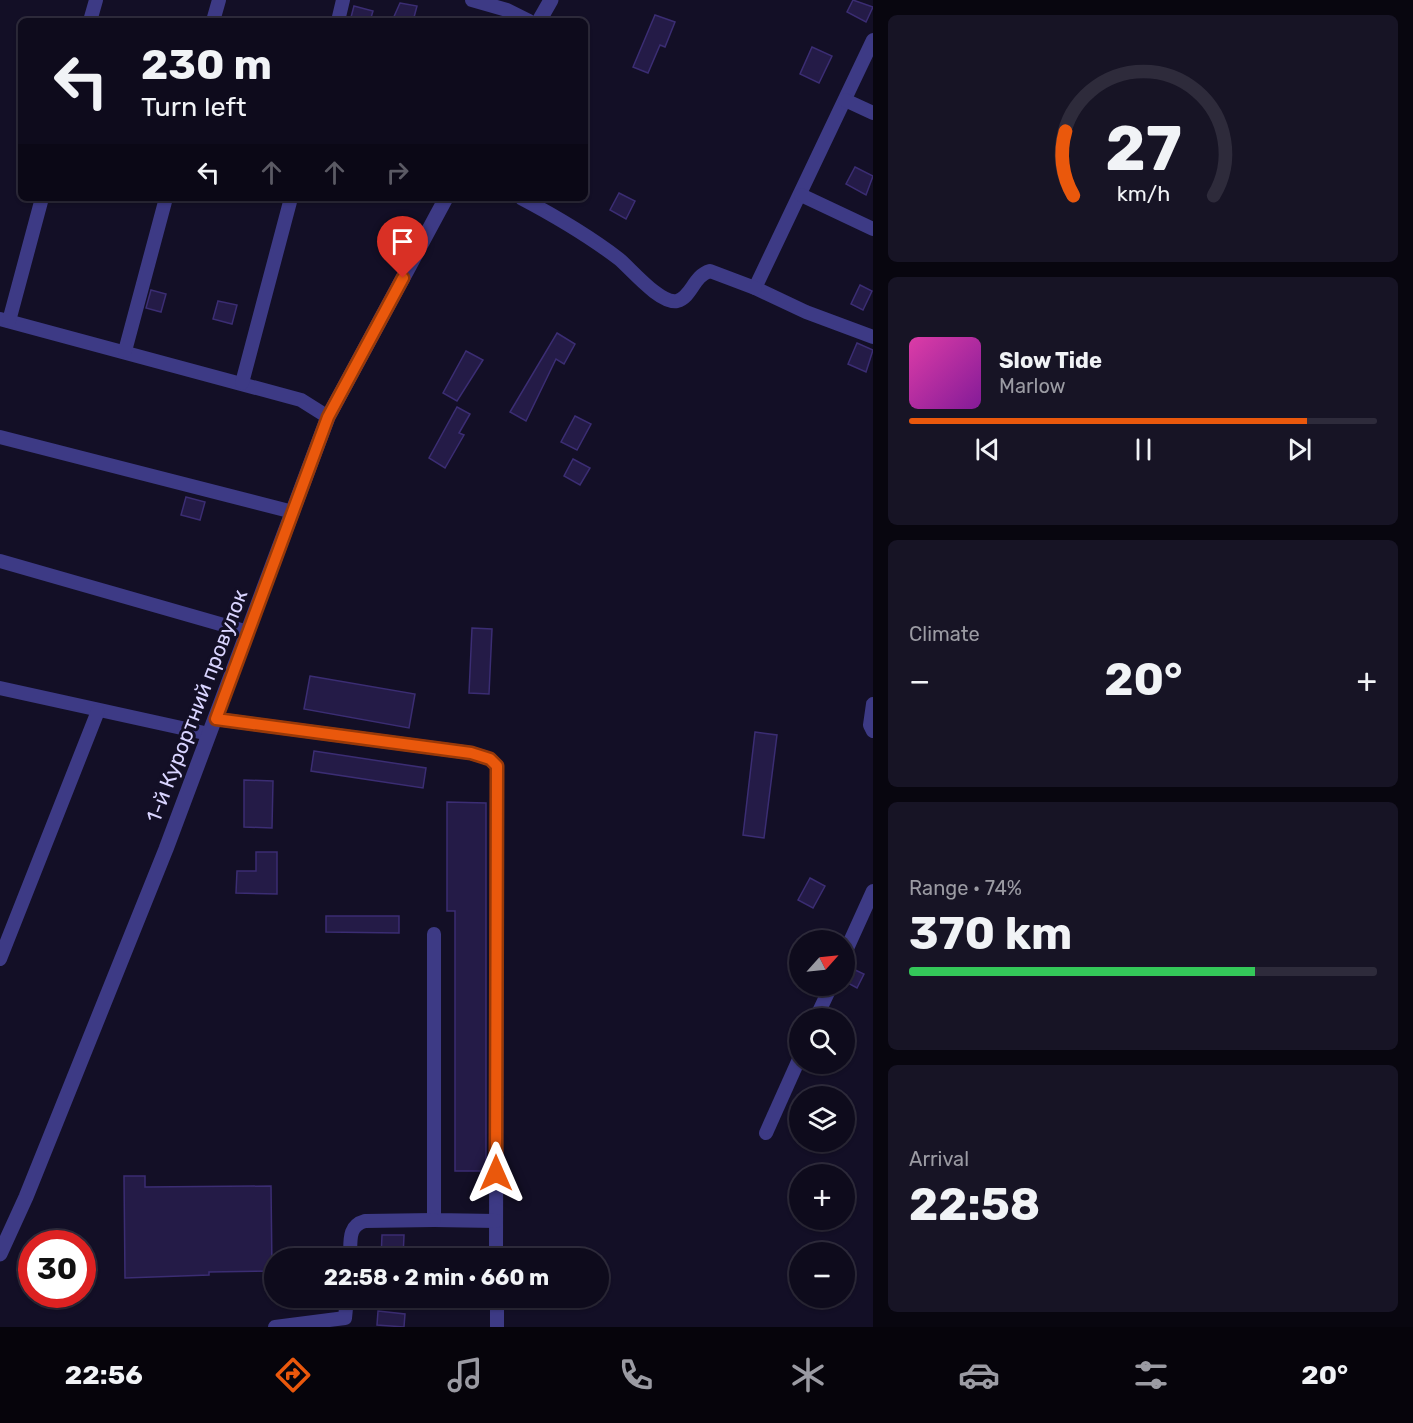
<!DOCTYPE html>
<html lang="en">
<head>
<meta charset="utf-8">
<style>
  body { margin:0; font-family:Rubik,sans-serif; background:#171425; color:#f1f3f6; height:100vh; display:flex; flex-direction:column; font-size:22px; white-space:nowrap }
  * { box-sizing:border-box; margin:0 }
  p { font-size:20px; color:#9b9ba3 }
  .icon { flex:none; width:33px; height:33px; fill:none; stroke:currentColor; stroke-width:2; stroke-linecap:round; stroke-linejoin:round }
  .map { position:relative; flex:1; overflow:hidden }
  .side { display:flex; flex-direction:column; gap:15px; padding:15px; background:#08060f; width:540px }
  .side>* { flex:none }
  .guide { position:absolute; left:18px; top:18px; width:570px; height:183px; border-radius:9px; box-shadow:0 2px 4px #0004,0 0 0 2px #2e2b3b; background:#0e0b1c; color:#f1f3f6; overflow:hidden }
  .needle { width:39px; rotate:63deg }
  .tools { position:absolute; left:789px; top:930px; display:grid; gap:12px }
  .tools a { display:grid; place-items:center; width:66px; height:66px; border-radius:50%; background:#0e0b1c; box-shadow:0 2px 4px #0004,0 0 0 2px #2e2b3b; font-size:30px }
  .speed { position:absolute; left:18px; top:1230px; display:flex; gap:12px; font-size:30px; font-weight:700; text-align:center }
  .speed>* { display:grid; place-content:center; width:78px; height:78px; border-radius:50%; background:#0e0b1c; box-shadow:0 2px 4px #0004,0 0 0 2px #2e2b3b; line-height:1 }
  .speed .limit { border:9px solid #d22; background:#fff; color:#111 }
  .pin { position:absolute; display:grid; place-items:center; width:51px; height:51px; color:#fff; margin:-62px -26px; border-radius:50% 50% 50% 0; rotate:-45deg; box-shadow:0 0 6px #0007 }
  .pin .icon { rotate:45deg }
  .me { position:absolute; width:66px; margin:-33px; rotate:0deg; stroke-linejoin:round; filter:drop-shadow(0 0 4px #0008) }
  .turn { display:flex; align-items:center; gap:21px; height:126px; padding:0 24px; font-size:27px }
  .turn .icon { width:78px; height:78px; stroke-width:2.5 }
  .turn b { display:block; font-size:42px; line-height:51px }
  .lanes { display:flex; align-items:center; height:57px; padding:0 24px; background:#0003; justify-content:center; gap:30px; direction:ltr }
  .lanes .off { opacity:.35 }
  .big { font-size:45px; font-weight:700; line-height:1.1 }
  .side .widget { flex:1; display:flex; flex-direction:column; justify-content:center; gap:9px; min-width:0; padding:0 21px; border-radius:9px; background:#171425 }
  .side .dial { align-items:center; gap:0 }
  .dial svg { height:156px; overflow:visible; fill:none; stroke:#2e2b3b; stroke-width:7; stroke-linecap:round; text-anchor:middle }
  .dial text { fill:#f1f3f6; stroke:none }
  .song { display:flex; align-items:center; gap:18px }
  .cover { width:72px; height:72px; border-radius:9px; background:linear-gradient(135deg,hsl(320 70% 55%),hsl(290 70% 35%)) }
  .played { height:6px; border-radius:3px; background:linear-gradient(90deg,#ea580c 85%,#2e2b3b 85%) }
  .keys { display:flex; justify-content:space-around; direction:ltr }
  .heat { display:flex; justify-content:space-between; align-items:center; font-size:33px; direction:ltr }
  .charge { height:9px; border-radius:4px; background:linear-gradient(90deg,#34c759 74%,#2e2b3b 0) }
  .trip { position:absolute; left:264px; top:1248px; width:345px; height:60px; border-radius:30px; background:#0e0b1c; box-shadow:0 2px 4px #0004,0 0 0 2px #2e2b3b; font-weight:700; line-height:60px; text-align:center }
  .tab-bar { display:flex; height:96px; justify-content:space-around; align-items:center; background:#06040b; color:#9b9ba3 }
  .tab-bar .icon { width:42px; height:42px }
  .tab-bar .active { color:#ea580c }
  .tab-bar b { font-size:27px; color:#f1f3f6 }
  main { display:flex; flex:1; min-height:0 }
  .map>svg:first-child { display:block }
  .building { fill:#241b47; stroke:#3b2d73; stroke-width:1.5 }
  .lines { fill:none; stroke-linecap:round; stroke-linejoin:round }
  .minor { stroke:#3d3a85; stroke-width:14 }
  .tertiary { stroke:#3d3a85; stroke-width:15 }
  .route-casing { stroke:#983908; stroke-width:15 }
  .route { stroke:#ea580c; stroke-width:10 }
  .labels { text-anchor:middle; stroke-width:6; stroke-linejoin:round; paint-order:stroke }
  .street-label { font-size:21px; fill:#d9d4ff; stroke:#130f26 }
</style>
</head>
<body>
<main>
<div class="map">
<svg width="873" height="1327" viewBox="0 0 873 1327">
  <rect width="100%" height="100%" fill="#130f26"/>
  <g class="building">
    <polygon points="853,0 873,7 866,22 847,12"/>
    <polygon points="400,3 417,6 413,21 392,21"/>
    <polygon points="354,6 373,11 370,21 350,21"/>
    <polygon points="655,15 675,22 665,47 660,45 648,73 633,67"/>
    <polygon points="812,47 832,56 819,83 800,74"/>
    <polygon points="855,167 873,176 866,195 846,184"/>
    <polygon points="619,193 635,201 626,219 610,210"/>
    <polygon points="860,285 872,291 863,310 851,304"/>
    <polygon points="151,290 166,294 161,312 146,308"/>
    <polygon points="218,301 237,305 232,324 213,319"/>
    <polygon points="557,333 575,344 564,364 556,359 526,421 510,412"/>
    <polygon points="857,343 873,350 866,372 848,364"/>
    <polygon points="466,351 483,360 457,401 443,393"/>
    <polygon points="457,407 470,414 459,433 464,435 445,468 429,458"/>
    <polygon points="575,416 591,424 577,450 561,442"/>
    <polygon points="573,459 590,468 580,485 564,476"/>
    <polygon points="186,497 205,502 200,520 181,515"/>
    <polygon points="472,628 492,629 489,694 469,693"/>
    <polygon points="310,676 415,694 409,728 304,709"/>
    <polygon points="755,732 777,735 764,838 743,835"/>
    <polygon points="314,751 426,768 423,788 311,771"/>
    <polygon points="244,780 273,781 272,828 244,827"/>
    <polygon points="447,802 486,803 486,1171 455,1171 455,911 447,911"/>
    <polygon points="256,852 277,852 277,894 236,893 237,871 256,871"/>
    <polygon points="810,878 825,886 813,908 798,900"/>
    <polygon points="326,916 399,916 399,933 326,932"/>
    <polygon points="853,969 864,974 857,988 846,982"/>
    <polygon points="124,1176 145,1176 145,1187 271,1186 272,1271 209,1272 209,1275 125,1278"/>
    <polygon points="382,1235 404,1235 403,1258 381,1258"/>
    <polygon points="378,1311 405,1314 404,1327 377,1325"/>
  </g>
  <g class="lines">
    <g class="minor">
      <polyline points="472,0 507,10 529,21"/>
      <polyline points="90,21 96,0"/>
      <polyline points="213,21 219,0"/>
      <polyline points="338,21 343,0"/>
      <polyline points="873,40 755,288 806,312 873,337"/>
      <polyline points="845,100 873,113"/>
      <polyline points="801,195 873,229"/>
      <path d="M521,198C555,216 589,236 619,259C632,270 660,304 677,301C692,297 693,276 710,271L755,288"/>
      <polyline points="0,319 301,400 328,417"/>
      <polyline points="9,321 42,198"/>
      <polyline points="125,351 166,198"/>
      <polyline points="242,383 291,198"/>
      <polyline points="0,437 293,512"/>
      <polyline points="0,561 248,632"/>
      <polyline points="0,688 209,734"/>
      <polyline points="873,704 870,725 873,731"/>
      <polyline points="216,719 471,753 490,759 497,766 496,1258"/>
      <polyline points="434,934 434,1220 496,1221"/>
      <polyline points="844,955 873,891"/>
      <polyline points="0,959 98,711"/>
      <polyline points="816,1018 831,986"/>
      <polyline points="766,1133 800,1057"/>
      <path d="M350,1258C351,1242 347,1226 365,1221L434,1220"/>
      <polyline points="497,1298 497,1327"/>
      <polyline points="275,1327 345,1318 347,1298"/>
    </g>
    <g class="tertiary">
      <polyline points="539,21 551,0"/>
      <polyline points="0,1254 26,1197 166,849 328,417 446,198"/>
    </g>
  </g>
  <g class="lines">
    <defs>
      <polyline id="route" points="403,278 328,417 216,719 471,753 490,759 497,766 496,1173"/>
    </defs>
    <use href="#route" class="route-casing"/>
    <use href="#route" class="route"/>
  </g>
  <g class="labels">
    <g class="street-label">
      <text transform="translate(197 706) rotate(-69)" y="7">1-й Курортний провулок</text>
    </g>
  </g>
</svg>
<div class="tools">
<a><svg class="needle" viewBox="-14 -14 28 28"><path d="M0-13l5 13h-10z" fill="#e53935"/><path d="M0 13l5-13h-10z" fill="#9b9ba3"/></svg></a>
<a><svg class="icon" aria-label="search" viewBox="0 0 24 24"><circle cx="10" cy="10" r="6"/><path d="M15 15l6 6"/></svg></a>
<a><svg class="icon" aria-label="layers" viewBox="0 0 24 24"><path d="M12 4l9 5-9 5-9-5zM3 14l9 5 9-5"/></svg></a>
<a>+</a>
<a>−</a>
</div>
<div class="speed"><div class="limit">30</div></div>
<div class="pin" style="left:403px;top:278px;background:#d93025"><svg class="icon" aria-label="arrive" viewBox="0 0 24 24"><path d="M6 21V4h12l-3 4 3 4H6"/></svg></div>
<svg class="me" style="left:496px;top:1173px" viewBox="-20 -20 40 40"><path d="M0-17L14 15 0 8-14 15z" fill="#ea580c" stroke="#fff" stroke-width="4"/></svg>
<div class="trip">22:58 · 2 min · 660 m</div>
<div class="guide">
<div class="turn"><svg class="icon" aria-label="left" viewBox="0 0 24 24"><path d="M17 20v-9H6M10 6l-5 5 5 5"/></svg><div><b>230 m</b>Turn left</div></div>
<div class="lanes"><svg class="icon" aria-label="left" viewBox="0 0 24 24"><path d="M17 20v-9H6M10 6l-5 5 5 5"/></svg><svg class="icon off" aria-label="ahead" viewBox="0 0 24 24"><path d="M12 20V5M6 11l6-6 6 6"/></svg><svg class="icon off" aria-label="ahead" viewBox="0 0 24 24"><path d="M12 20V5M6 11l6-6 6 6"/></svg><svg class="icon off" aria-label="right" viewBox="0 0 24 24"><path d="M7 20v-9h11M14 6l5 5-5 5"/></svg></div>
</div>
</div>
<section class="side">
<div class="widget dial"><svg viewBox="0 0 100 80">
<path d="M14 69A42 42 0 1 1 86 69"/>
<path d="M14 69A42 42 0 0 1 10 36" stroke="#ea580c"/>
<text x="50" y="56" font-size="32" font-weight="700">27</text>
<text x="50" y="72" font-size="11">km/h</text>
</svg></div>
<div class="widget">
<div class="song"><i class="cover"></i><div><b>Slow Tide</b><p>Marlow</p></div></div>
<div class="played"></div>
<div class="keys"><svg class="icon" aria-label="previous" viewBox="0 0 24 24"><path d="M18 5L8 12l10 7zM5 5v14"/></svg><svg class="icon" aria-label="pause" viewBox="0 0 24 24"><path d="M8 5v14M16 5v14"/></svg><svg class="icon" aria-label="next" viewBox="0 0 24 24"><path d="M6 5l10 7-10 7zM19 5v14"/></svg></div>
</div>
<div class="widget"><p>Climate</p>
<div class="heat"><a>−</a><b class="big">20°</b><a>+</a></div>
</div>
<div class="widget"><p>Range · 74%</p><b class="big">370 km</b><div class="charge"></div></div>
<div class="widget"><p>Arrival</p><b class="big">22:58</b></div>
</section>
</main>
<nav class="tab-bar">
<b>22:56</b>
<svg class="icon active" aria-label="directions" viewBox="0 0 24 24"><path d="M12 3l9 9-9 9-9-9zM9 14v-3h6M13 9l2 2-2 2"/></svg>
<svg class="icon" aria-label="music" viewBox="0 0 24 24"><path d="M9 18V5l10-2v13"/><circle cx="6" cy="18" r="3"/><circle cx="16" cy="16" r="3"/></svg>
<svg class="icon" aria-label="phone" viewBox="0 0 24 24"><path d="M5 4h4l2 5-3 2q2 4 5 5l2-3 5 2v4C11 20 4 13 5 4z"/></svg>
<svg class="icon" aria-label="climate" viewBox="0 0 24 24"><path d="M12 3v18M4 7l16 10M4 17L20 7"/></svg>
<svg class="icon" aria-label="car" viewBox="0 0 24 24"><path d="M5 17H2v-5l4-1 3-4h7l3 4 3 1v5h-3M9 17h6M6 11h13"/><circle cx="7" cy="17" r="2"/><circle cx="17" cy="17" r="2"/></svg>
<svg class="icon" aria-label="filters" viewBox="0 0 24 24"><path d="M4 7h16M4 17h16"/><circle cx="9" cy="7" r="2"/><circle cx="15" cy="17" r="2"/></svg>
<b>20°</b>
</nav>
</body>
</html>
